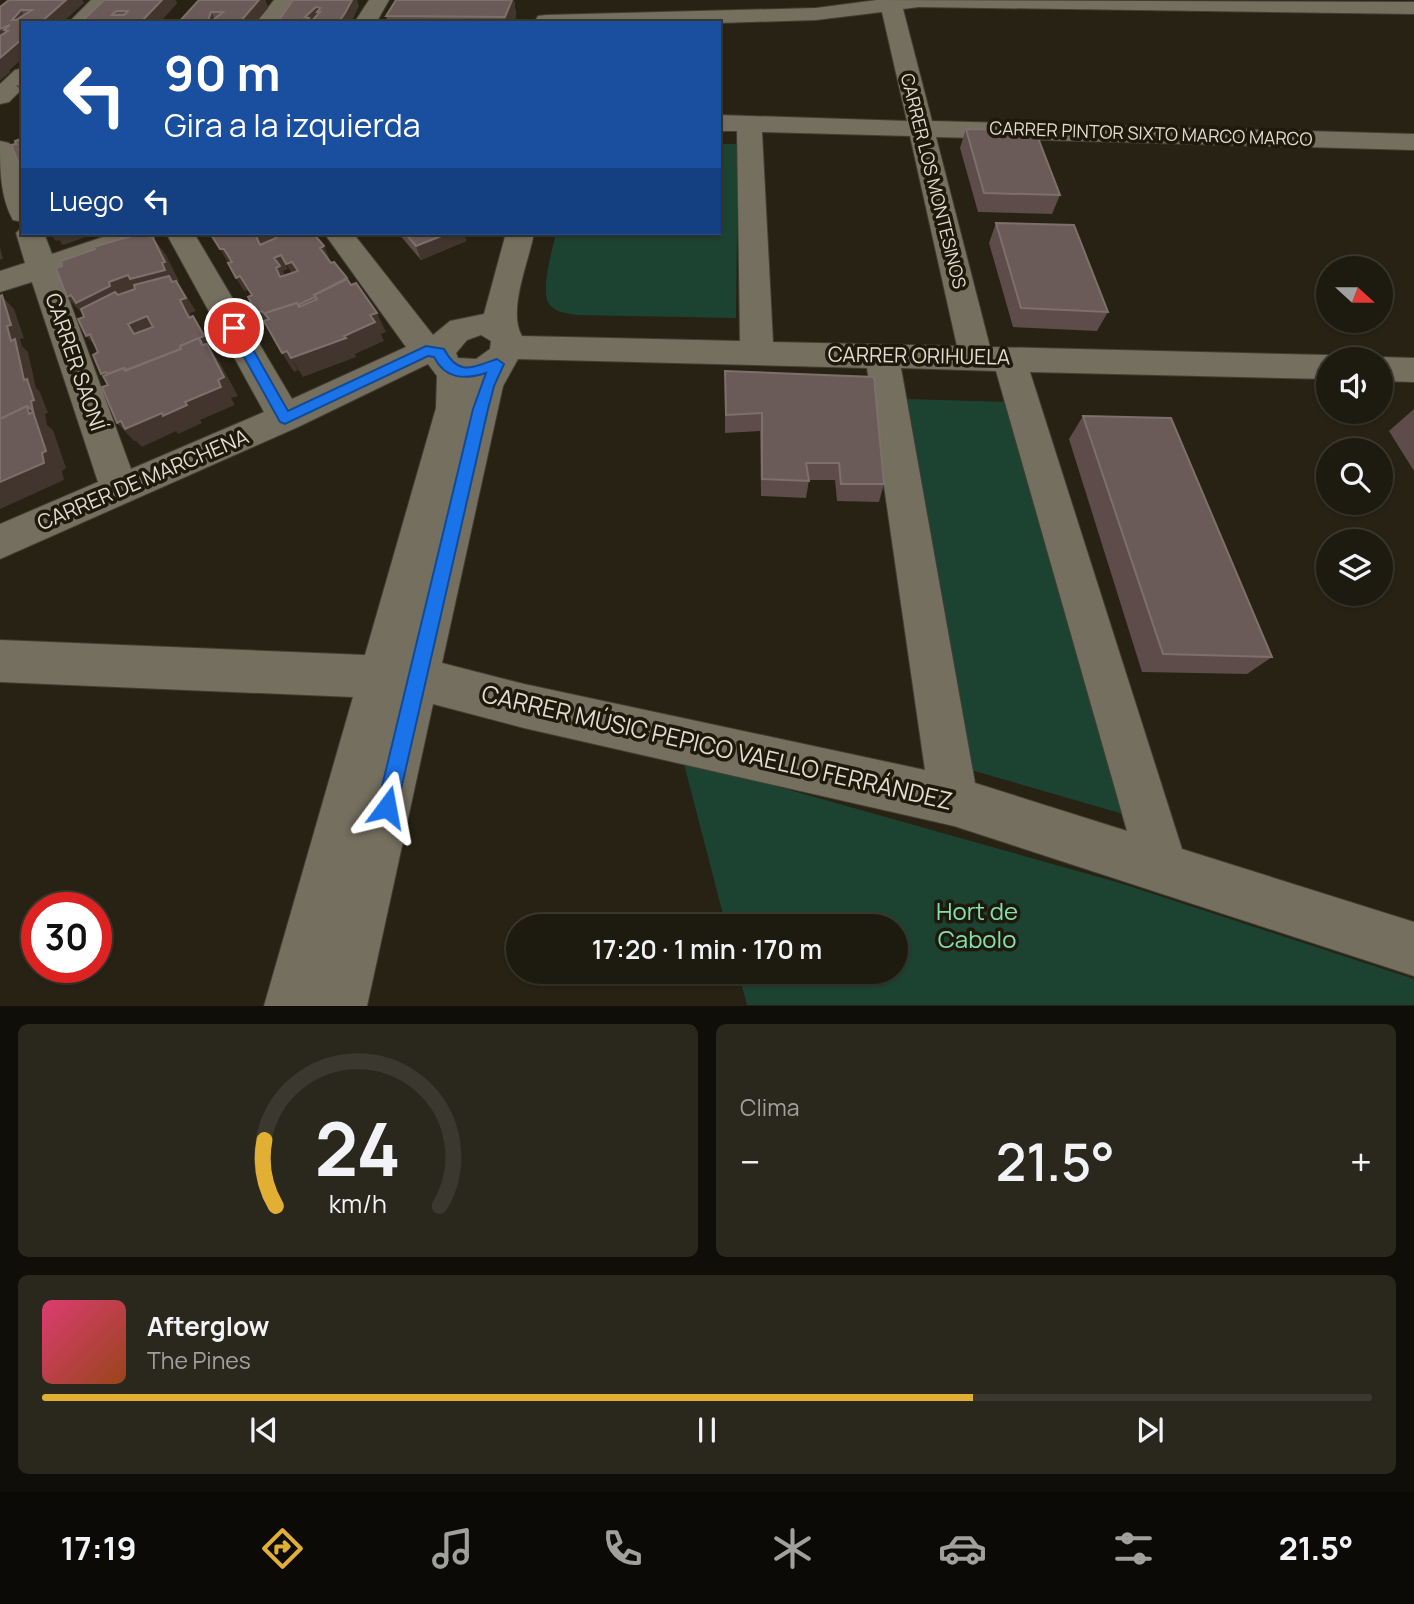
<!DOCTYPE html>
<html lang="es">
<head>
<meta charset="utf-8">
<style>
  body { margin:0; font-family:Manrope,sans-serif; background:#2a271d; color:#f1f3f6; height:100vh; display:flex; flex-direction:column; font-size:26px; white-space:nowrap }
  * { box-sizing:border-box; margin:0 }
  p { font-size:23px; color:#a0a19e }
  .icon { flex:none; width:38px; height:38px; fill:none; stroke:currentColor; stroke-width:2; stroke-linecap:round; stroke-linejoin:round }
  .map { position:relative; height:1006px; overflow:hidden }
  .panel { display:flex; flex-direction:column; gap:18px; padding:18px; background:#100e08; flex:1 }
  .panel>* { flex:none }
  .banner { position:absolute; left:21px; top:21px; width:700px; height:214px; border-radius:0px; box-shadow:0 2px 5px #0004,0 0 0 2px #3b382f; background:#1a4fa0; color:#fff; overflow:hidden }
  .needle { width:46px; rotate:111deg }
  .fabs { position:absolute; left:1316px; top:256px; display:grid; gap:14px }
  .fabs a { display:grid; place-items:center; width:77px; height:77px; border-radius:50%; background:#1d1a0f; box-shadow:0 2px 5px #0004,0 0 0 2px #3b382f; font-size:35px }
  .speed { position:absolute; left:21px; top:892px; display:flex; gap:14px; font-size:35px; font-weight:700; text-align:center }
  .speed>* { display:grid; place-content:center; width:91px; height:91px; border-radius:50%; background:#1d1a0f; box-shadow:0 2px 5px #0004,0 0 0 2px #3b382f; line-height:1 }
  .speed .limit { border:10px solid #d22; background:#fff; color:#111 }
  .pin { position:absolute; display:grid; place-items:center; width:60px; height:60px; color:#fff; margin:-30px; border:4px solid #fff; border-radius:50%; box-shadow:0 2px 7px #0007 }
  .me { position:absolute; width:77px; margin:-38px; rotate:13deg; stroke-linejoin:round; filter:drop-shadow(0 0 5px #0008) }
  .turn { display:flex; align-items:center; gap:24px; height:147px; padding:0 28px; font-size:32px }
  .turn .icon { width:91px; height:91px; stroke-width:2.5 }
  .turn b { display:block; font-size:49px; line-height:60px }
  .then { display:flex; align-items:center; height:66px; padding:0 28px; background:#0003; gap:14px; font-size:26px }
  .big { font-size:52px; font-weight:600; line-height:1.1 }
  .panel .widget { flex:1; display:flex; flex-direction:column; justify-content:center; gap:10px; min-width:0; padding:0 24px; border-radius:10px; background:#2a271d }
  .panel .dial { align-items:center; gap:0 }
  .dial svg { height:182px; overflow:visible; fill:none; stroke:#3b382f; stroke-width:7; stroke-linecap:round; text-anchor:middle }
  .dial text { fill:#f1f3f6; stroke:none }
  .song { display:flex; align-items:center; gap:21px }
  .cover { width:84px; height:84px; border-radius:10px; background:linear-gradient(135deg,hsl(340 70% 55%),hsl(20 70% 35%)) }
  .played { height:7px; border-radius:4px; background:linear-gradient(90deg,#e1af34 70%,#3b382f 70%) }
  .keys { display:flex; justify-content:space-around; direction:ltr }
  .heat { display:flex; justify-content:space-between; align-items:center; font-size:38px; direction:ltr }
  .panel .tiles { flex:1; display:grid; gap:18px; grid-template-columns:1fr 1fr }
  .widget:last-child { grid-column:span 2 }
  .trip { position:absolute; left:506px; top:914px; width:402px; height:70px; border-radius:35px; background:#1d1a0f; box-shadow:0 2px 5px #0004,0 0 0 2px #3b382f; font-weight:600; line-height:70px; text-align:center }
  .tab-bar { display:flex; height:112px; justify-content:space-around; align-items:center; background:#0c0a06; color:#a0a19e }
  .tab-bar .icon { width:49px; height:49px }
  .tab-bar .selected { color:#e1af34 }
  .tab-bar b { font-size:32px; color:#f1f3f6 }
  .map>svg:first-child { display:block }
  .green { fill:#1c4331 }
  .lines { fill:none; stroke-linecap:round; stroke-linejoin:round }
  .street-casing { stroke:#423e34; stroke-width:2 }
  .street { fill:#756f5f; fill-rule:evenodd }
  .wall { fill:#5d4c49 }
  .shaded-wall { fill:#41352e }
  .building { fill:#6b5b58; stroke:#7d706b; stroke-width:2; fill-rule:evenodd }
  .route { fill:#1a73e8; stroke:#114b97; stroke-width:2 }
  .labels { text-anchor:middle; stroke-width:7; stroke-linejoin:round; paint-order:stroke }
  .far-street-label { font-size:18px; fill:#dfdcd3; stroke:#1e190b }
  .street-label { font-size:21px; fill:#dfdcd3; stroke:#1e190b }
  .near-street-label { font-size:24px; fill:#dfdcd3; stroke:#1e190b }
  .near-park-label { font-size:24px; fill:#82e0b1; stroke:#1e190b }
</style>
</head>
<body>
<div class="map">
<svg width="1414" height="1006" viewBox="0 0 1414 1006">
  <rect width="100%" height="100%" fill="#272214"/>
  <g class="green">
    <path d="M719,144H738L736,318L576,315C567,313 557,313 550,305C539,292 553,249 556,233H719Z"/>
    <polygon points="906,399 1008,402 1130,816 971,770"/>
    <polygon points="683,760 1120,883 1414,979 1414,1005 747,1005 738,971 896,971 896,926 726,926"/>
  </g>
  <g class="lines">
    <defs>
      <g id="street">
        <polygon points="91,0 113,0 92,23 68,23"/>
        <polygon points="274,0 295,0 278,23 256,23"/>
        <polygon points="369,0 389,0 376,23 354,23"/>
        <path d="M877,0L1414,2V14L919,7L903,9L932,121L1414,134V150L936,137L990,347L1328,355L1340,359H1328V379L1030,372L1182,849L1414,922V976L954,826L524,728L433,704L367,1006H264L353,697L0,682V640L365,655L436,408L437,376L428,364L298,427L0,559V524L98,482L32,282L0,292V271L25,263L16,233L23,226V233H44L52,254L115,233H157L153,239L59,272L131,469L264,412L166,233H194L292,399L406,347L324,233H353L433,335L450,321L484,314L506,233H534C529,261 507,311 522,336L740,341L737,131H719V115L907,121L882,12L816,20L719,23L535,21L538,16L546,15L816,8ZM762,132L910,136L957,346L773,342ZM481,335L491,341L490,349L476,359L458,358L456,353L467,340ZM518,359L867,368L925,770L524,684L442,663L503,386ZM901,368L996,371L1127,831L975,783Z"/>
        <polygon points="23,68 23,88 9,102 0,104 0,84 15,70"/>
        <path d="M0,141L9,143C26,167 23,195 23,222L13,220C0,197 0,168 0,141Z"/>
        <polygon points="1381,357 1414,358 1414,382 1381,381 1381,359 1375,359"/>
      </g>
    </defs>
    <use href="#street" class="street-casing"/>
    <use href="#street" class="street"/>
  </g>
  <g class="wall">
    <polygon points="9,0 82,0 84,3 23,23 23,58 9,70 10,72 0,80 0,7"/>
    <polygon points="104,0 175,0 177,3 159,23 80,23"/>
    <polygon points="199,0 265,0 268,8 255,23 178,23"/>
    <polygon points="396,0 514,0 516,15 514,23 388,23 386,16"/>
    <polygon points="23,76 23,94 15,84"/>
    <polygon points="966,129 1060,195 1052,214 978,212 960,148"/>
    <polygon points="996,223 1108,312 1097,331 1013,327 989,243"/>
    <polygon points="398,233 464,233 466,241 421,260"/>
    <polygon points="725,371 884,484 879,502 837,501 835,480 809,480 806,498 761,496 760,431 725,433"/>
    <polygon points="1414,409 1414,471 1389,431"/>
    <polygon points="1083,416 1272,657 1247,674 1142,672 1069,439"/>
  </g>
  <g class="shaded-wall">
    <polygon points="66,0 82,0 84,3 62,23 40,23"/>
    <polygon points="162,0 175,0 177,3 159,23 140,23"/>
    <polygon points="259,0 265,0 268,8 255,23 239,23"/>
    <polygon points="352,0 357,0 359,6 351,23 338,23"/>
    <polygon points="512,0 514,0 516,15 514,23 506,23 505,17"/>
    <polygon points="316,7 320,21 305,23 305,17"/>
    <polygon points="21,10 29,23 12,20"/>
    <polygon points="211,12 217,23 208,21"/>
    <polygon points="10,25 8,31 4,30 11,41 0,49 0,29"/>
    <polygon points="23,38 23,58 9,70 10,72 0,80 0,58"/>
    <polygon points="49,233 97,233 63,245 59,240 56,241"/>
    <polygon points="265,233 273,233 279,244 263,250 256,236"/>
    <polygon points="449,233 464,233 466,241 421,260 416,246"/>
    <polygon points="152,236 166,255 179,281 177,282 196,311 190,313 198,331 189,318 86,315 84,316 67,297 109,282"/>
    <polygon points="324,246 330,260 327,261 320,248"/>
    <polygon points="0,247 3,259 0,260"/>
    <polygon points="220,249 224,249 232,262 228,263"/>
    <polygon points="281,255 288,269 283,271 287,279 283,281 276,268 274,258"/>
    <polygon points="292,262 299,275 294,277 286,264"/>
    <polygon points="240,276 248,290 244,291 236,278"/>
    <polygon points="0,294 14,309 24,338 20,339 22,346 28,352 36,388 40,392 48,413 45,414 47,425 53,430 66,468 62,471 64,480 0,509 0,482 24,380 11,341 0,299"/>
    <polygon points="315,297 322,311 277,332 300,304"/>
    <polygon points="262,311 270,324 265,326 257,313"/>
    <polygon points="377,313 386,332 381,334 384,341 355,354 356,357 303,377 291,358 344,336 370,315"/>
    <polygon points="147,316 157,329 134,334 128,324"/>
    <polygon points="193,316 202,329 213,349 211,350 220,363 238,396 231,398 235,405 200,420 202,423 178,434 176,431 142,447 136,441 134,441 117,423 162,413 187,405 113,387 101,374 106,372 125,371 124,368 199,338 203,344 199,338"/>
    <polygon points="90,334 98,349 86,336"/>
    <polygon points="287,351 298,370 294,372 282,353"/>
  </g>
  <g class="building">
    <path d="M9,0H66L40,23H23V38L0,58V36L8,31L4,30L10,25L0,29V7ZM21,10H32L16,20H12Z"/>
    <path d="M104,0H162L140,23H80ZM116,11H128L124,15H112Z"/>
    <path d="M199,0H259L239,23H178ZM211,12H223L212,21H208Z"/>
    <path d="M293,0H352L345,13L338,23H277ZM316,7L320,8L317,12H320L310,23L305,22L309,18L305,17Z"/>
    <polygon points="396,0 512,0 505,17 386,16"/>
    <polygon points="23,76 23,84 15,84"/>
    <polygon points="966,129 1035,130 1060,195 984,193"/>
    <polygon points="23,138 23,163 19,164 11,145 16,144 15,141"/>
    <polygon points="996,223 1074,225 1108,312 1021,308"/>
    <polygon points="142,233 147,233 149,237 152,236 165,262 162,263 165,270 130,279 128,275 109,282 110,286 76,303 71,295 67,297 56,268 62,266 61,261 95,249 93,247"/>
    <path d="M210,233H265L256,236L260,245L276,238L273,233H313L324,246L320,248L331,263L334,262L347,278L314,295L317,299L315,297L300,304V306L299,307L297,303L265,313L268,318L262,311L257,313L248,297L252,295L240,276L236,278L228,263L232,262L224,249H220ZM281,255L286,264L292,262L298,271L280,277L276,268L280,266L274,258Z"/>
    <polygon points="405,233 449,233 416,246"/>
    <path d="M169,276L172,282L176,281L186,298L180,300L189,318L193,316L204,336L199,338L202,343L199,338L180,346L181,349L126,370L124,368L107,374L106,372L101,374L93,355L98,352L90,334L86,336L78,319L84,317L81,309L115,292L118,295L135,289L134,285ZM147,316L153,327L134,334L128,324Z"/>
    <polygon points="347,279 351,285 356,283 377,313 370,315 375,322 344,336 346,338 291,358 287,351 282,353 264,321 269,319 265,313 297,303 299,307 317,299 314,295"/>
    <polygon points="2,295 11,325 7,326 11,341 15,339 24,380 27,379 34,400 31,401 33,411 27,406 0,419 0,296"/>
    <polygon points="199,338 202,345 207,344 224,377 218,380 221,387 185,402 187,405 163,416 162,413 125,429 121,421 117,423 102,387 108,385 103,376 124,368 125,371 181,349 180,346"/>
    <polygon points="725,371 874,377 884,484 841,484 839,463 806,463 809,481 762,479 762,413 726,415"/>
    <polygon points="27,406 29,414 33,412 46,451 42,453 44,463 0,482 0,419"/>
    <polygon points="1083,416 1171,418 1272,657 1163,654"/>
  </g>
  <path class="route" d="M234,324L239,325L288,411L426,346L444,349C459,377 472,367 497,359L504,364L494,386L488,409L397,807L394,814L387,817L380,814L377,807L473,409L486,373C464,380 445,379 434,357L428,356L285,424L280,422L228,328Z"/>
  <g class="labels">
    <g class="far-street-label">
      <text transform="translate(1151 134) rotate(2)" y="6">CARRER PINTOR SIXTO MARCO MARCO</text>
      <text transform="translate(933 181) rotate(76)" y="6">CARRER LOS MONTESINOS</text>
    </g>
    <g class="street-label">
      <text transform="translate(919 356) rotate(1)" y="7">CARRER ORIHUELA</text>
      <text transform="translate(75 362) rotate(71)" y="7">CARRER SAONÍ</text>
      <text transform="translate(143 480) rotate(-23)" y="7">CARRER DE MARCHENA</text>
    </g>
    <g class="near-street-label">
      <text transform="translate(717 748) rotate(13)" y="8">CARRER MÚSIC PEPICO VAELLO FERRÁNDEZ</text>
    </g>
    <g class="near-park-label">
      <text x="977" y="920">Hort de<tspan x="977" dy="28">Cabolo</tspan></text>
    </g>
  </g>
</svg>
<div class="fabs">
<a><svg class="needle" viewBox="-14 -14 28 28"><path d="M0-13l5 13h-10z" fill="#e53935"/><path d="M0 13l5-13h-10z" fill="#a0a19e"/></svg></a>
<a><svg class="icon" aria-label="sound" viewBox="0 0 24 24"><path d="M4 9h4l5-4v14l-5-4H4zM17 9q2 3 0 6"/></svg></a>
<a><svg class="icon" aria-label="search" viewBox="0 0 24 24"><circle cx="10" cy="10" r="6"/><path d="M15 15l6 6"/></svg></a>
<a><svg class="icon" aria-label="layers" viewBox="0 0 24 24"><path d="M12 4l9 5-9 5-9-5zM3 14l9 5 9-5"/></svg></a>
</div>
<div class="speed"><div class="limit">30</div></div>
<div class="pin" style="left:234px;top:328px;background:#d93025"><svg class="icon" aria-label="arrive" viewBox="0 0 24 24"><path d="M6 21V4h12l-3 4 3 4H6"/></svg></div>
<svg class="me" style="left:387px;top:807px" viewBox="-20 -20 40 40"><path d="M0-17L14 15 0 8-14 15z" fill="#1a73e8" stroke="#fff" stroke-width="4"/></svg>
<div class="trip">17:20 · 1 min · 170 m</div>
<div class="banner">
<div class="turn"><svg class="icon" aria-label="left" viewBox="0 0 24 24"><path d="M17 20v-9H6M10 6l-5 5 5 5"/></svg><div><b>90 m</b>Gira a la izquierda</div></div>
<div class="then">Luego<svg class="icon" aria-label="left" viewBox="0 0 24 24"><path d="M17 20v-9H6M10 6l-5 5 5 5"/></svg></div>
</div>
</div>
<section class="panel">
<div class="tiles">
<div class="widget dial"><svg viewBox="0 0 100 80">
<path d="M14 69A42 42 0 1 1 86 69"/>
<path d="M14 69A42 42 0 0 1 9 40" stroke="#e1af34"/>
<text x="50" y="56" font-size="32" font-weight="700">24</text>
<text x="50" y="72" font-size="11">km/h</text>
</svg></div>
<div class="widget"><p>Clima</p>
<div class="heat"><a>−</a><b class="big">21.5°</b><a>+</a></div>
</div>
<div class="widget">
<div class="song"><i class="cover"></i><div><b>Afterglow</b><p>The Pines</p></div></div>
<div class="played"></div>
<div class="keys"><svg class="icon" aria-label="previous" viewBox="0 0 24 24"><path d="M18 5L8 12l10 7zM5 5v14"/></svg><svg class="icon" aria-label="pause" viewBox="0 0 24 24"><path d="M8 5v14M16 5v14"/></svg><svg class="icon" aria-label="next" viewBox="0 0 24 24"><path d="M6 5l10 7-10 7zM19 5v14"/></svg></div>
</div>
</div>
</section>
<nav class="tab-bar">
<b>17:19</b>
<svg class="icon selected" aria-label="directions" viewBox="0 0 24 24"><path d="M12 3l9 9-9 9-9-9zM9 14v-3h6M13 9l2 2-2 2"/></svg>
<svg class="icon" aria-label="music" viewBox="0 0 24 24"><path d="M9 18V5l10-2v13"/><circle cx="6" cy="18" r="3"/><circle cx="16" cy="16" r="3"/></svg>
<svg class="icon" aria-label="phone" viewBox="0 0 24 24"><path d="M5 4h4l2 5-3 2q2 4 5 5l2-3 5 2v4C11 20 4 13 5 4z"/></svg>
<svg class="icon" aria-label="climate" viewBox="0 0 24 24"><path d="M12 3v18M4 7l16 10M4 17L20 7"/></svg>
<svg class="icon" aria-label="car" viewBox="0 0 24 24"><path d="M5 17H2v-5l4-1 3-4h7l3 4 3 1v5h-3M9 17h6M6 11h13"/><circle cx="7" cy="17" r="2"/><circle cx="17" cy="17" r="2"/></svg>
<svg class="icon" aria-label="filters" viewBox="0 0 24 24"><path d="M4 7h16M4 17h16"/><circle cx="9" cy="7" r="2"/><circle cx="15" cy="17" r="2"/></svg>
<b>21.5°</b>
</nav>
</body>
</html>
